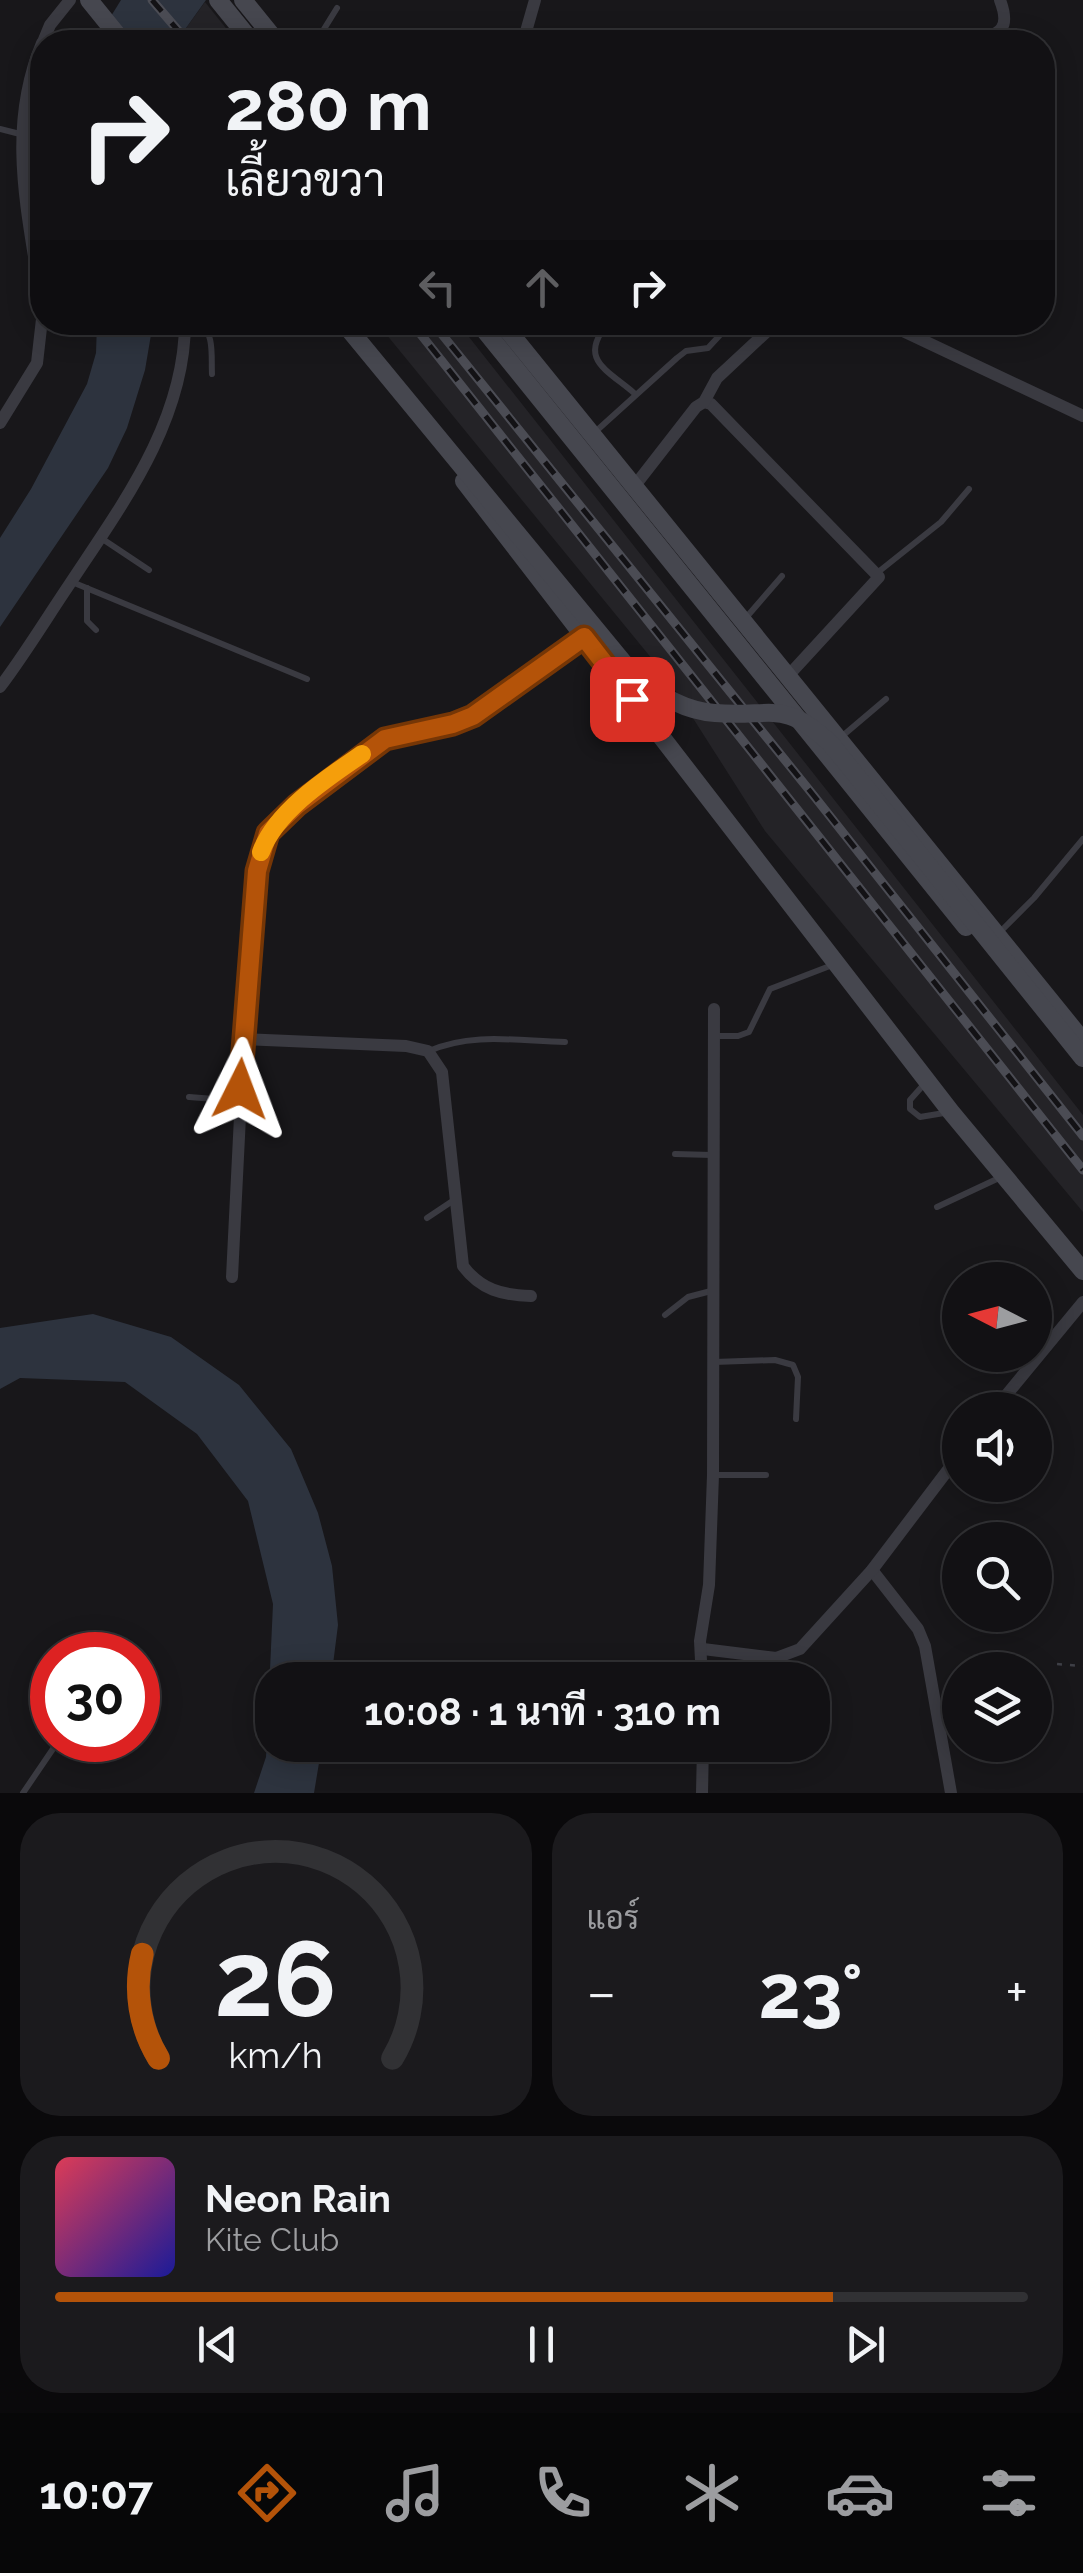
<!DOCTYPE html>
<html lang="th">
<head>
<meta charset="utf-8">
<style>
  body { margin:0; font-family:Raleway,Sarabun,sans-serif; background:#1b1a1d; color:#f1f3f6; height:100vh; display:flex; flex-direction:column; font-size:38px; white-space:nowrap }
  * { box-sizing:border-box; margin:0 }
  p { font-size:32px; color:#9c9da0 }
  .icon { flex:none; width:55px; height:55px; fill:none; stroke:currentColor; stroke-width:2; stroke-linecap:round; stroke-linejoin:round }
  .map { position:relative; height:1793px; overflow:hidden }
  .drawer { display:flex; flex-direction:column; gap:20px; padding:20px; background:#0a090b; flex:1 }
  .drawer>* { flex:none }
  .top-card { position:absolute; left:30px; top:30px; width:1025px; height:305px; border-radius:40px; box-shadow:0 5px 25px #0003,0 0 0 2px #313134; background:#121114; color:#f1f3f6; overflow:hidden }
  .needle { width:65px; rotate:276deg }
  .tools { position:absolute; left:942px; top:1262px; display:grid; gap:20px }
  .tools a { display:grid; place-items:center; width:110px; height:110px; border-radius:50%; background:#121114; box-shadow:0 5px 25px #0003,0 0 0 2px #313134; font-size:50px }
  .speed { position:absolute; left:30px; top:1632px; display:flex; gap:20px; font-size:50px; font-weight:700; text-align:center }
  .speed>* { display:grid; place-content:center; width:130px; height:130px; border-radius:50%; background:#121114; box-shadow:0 5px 25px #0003,0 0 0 2px #313134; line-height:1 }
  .speed .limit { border:15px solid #d22; background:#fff; color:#111 }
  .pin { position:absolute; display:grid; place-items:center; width:85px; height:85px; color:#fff; margin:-42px; border-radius:20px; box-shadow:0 5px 15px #0006 }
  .me { position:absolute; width:110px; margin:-55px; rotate:3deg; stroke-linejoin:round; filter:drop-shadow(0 0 8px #0008) }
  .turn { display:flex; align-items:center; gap:35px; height:210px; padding:0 30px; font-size:45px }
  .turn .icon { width:130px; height:130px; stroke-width:2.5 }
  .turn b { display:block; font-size:70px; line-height:85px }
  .lanes { display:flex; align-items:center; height:95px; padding:0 30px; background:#0003; justify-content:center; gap:50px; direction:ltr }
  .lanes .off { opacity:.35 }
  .big { font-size:75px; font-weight:700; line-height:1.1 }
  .drawer .widget { flex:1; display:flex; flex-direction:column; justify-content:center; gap:15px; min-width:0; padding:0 35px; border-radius:40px; background:#1b1a1d }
  .drawer .dial { align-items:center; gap:0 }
  .dial svg { height:260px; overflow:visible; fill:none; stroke:#313134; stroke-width:7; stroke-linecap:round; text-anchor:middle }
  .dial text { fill:#f1f3f6; stroke:none }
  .song { display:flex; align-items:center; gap:30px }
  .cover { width:120px; height:120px; border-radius:15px; background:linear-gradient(135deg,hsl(350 70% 55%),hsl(240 70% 35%)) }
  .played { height:10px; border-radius:5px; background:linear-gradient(90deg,#b45309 80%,#313134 80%) }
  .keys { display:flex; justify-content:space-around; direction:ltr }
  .heat { display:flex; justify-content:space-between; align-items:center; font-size:55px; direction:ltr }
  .drawer .tiles { flex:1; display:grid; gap:20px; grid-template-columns:1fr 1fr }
  .widget:last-child { grid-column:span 2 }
  .trip { position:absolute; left:255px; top:1662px; width:575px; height:100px; border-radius:40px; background:#121114; box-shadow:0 5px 25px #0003,0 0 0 2px #313134; font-weight:700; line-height:100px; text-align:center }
  .tab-bar { display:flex; height:160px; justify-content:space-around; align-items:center; background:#070708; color:#9c9da0 }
  .tab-bar .icon { width:70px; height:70px }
  .tab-bar .current { color:#b45309 }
  .tab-bar b { font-size:45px; color:#f1f3f6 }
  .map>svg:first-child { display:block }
  .built { fill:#242327 }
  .water { fill:#2d333e }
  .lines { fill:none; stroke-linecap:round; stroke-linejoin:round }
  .path { stroke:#3e3f46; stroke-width:2.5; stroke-dasharray:5 8; stroke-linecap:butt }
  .lane { stroke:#3a3a41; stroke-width:6 }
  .street { stroke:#3a3a41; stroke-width:12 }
  .secondary { stroke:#46474f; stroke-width:18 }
  .rail-casing { stroke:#4b4c54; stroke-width:9 }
  .rail { stroke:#131215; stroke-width:5; stroke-dasharray:15; stroke-linecap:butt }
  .secondary-bridge { stroke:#46474f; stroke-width:18 }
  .route-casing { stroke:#753606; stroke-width:25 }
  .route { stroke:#b45309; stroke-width:18 }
  .slow { stroke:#f59e0b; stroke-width:18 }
</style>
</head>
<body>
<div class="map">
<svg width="1083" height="1793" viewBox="0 0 1083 1793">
  <rect width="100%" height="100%" fill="#18171a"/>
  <g class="built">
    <polygon points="205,2 237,42 176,42"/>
    <polygon points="377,323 458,323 1083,1115 1083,1212 765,831 666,676"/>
  </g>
  <g class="water">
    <polygon points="121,0 206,0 176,42 95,42"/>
    <polygon points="97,323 153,323 145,370 127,428 108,468 0,627 0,538 31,489 87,384 96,353"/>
    <polygon points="93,1314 171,1337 239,1385 291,1449 318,1513 332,1566 338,1625 331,1680 272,1680 272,1745 322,1745 314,1793 254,1793 266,1757 273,1604 248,1501 197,1434 125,1382 20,1378 0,1389 0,1328"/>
  </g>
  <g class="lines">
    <polyline class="path" points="1057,1664 1083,1666"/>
    <g class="lane">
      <polyline points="316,42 337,8"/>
      <polyline points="0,129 20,134"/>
      <path d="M199,322C215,333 211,357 212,374"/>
      <path d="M609,322C577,359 606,369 634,393"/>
      <polyline points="594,433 677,358 686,351 708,348 732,322"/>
      <polyline points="101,538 149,570"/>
      <polyline points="877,573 941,522 969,489"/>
      <polyline points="72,582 307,679"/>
      <polyline points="87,588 87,621 96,630"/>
      <polyline points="744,620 782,576"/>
      <polyline points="840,738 886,699"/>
      <polyline points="998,934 1034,898 1083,839"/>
      <polyline points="715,1036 738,1036 749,1032 770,989 835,964"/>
      <path d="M429,1051C472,1032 518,1041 565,1042"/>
      <polyline points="926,1082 910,1100 910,1109 920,1117 950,1112"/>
      <polyline points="189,1097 240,1101"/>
      <polyline points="675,1154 712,1155"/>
      <polyline points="937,1207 999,1178"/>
      <polyline points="427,1218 454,1200"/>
      <polyline points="665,1315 688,1297 711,1291"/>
      <polyline points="714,1362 775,1360 793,1365 798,1377 796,1419"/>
      <polyline points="715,1475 766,1475"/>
      <polyline points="23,1793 59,1740"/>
    </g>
    <g class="street">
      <polyline points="43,42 50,25 70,0"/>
      <polyline points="523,42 535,0"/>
      <path d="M975,42C1001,33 1011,29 1000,0"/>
      <path d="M42,43C5,131 29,216 42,307"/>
      <polyline points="884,322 1083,416"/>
      <polyline points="704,402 711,404 879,577 788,676"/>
      <polyline points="0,423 37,363 42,319"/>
      <polyline points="633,488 696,407 704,402 717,378 777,322"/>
      <path d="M0,687C25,654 46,619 69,585C121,506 185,422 185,322"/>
      <path d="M243,1039L406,1046L428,1051L442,1072L463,1266C481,1290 502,1295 531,1296"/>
      <polyline points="232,1277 248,956 257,871 269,833 297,805 385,739 453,725 473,716 585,637"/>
      <polyline points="994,1410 1083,1302"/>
      <polyline points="872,1570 918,1629 925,1646 951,1793"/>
      <polyline points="703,1649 776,1658 800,1649 872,1570 960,1454"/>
      <polyline points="702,1680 700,1641 709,1585 713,1475 714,1009"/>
      <polyline points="702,1793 703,1745"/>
    </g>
    <g class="secondary">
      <polyline points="89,0 123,42"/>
      <polyline points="218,0 252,42"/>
      <polyline points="243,0 277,42"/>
      <polyline points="478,322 966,927"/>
      <polyline points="501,322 1083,1041"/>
      <polyline points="464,481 951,1112 1083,1271"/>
    </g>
    <defs>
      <g id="rail">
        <polyline points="152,0 188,42"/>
        <polyline points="411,322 1083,1170"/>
        <polyline points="432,322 814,796 1083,1136"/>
      </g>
    </defs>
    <use href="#rail" class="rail-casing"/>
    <use href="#rail" class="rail"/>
    <path class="secondary-bridge" d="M343,322L637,679C662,696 685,711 715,713C772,718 782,698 831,744L1083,1058"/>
  </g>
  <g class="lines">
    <defs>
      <polyline id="route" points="240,1089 257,871 268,833 297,805 385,739 453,724 473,716 584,637 632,699"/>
    </defs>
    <use href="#route" class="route-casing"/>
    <use href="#route" class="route"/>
    <path class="slow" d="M261,852C276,811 327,778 362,754"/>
  </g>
</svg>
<div class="tools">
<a><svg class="needle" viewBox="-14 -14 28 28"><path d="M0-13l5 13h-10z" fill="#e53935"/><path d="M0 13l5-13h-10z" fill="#9c9da0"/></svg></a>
<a><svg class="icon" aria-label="sound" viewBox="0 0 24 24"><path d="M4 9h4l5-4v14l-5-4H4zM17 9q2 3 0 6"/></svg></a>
<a><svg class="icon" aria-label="search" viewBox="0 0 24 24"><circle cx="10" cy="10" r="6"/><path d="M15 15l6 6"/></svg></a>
<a><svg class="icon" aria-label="layers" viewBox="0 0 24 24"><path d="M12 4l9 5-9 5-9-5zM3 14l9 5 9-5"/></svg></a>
</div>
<div class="speed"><div class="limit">30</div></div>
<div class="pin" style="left:632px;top:699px;background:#d93025"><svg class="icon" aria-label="arrive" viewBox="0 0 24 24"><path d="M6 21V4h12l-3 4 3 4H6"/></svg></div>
<svg class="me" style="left:240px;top:1089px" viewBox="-20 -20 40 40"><path d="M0-17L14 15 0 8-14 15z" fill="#b45309" stroke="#fff" stroke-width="4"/></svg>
<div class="trip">10:08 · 1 นาที · 310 m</div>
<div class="top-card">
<div class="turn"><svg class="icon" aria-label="right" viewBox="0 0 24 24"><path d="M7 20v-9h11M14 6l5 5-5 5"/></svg><div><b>280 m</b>เลี้ยวขวา</div></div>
<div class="lanes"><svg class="icon off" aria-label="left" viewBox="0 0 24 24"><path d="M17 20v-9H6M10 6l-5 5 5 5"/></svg><svg class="icon off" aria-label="ahead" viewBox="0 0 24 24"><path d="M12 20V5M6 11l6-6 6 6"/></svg><svg class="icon" aria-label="right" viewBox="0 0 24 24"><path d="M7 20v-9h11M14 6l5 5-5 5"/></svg></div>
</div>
</div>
<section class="drawer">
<div class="tiles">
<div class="widget dial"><svg viewBox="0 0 100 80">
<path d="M14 69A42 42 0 1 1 86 69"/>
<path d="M14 69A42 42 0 0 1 9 37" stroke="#b45309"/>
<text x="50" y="56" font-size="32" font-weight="700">26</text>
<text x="50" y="72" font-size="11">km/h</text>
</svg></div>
<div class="widget"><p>แอร์</p>
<div class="heat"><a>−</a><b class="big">23°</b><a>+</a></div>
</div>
<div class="widget">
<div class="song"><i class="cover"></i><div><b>Neon Rain</b><p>Kite Club</p></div></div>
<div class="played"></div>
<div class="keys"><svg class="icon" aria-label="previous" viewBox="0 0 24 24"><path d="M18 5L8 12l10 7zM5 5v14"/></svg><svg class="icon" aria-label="pause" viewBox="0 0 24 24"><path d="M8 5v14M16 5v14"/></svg><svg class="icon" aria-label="next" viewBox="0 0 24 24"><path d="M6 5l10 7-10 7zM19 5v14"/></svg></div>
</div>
</div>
</section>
<nav class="tab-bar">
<b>10:07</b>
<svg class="icon current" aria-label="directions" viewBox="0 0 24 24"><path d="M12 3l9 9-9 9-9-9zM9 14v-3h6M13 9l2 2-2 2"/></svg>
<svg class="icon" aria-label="music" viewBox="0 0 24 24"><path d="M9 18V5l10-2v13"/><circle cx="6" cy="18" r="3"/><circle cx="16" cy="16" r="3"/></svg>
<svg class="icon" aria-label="phone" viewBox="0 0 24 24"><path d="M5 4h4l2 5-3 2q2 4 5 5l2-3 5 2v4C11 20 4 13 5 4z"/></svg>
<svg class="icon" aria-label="climate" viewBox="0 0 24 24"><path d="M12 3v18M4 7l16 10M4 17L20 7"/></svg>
<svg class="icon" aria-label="car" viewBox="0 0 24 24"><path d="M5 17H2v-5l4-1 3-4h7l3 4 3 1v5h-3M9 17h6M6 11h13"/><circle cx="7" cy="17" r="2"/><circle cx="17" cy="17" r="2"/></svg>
<svg class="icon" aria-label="filters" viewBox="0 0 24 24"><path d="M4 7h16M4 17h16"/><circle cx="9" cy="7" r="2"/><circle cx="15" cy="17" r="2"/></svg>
</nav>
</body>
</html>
